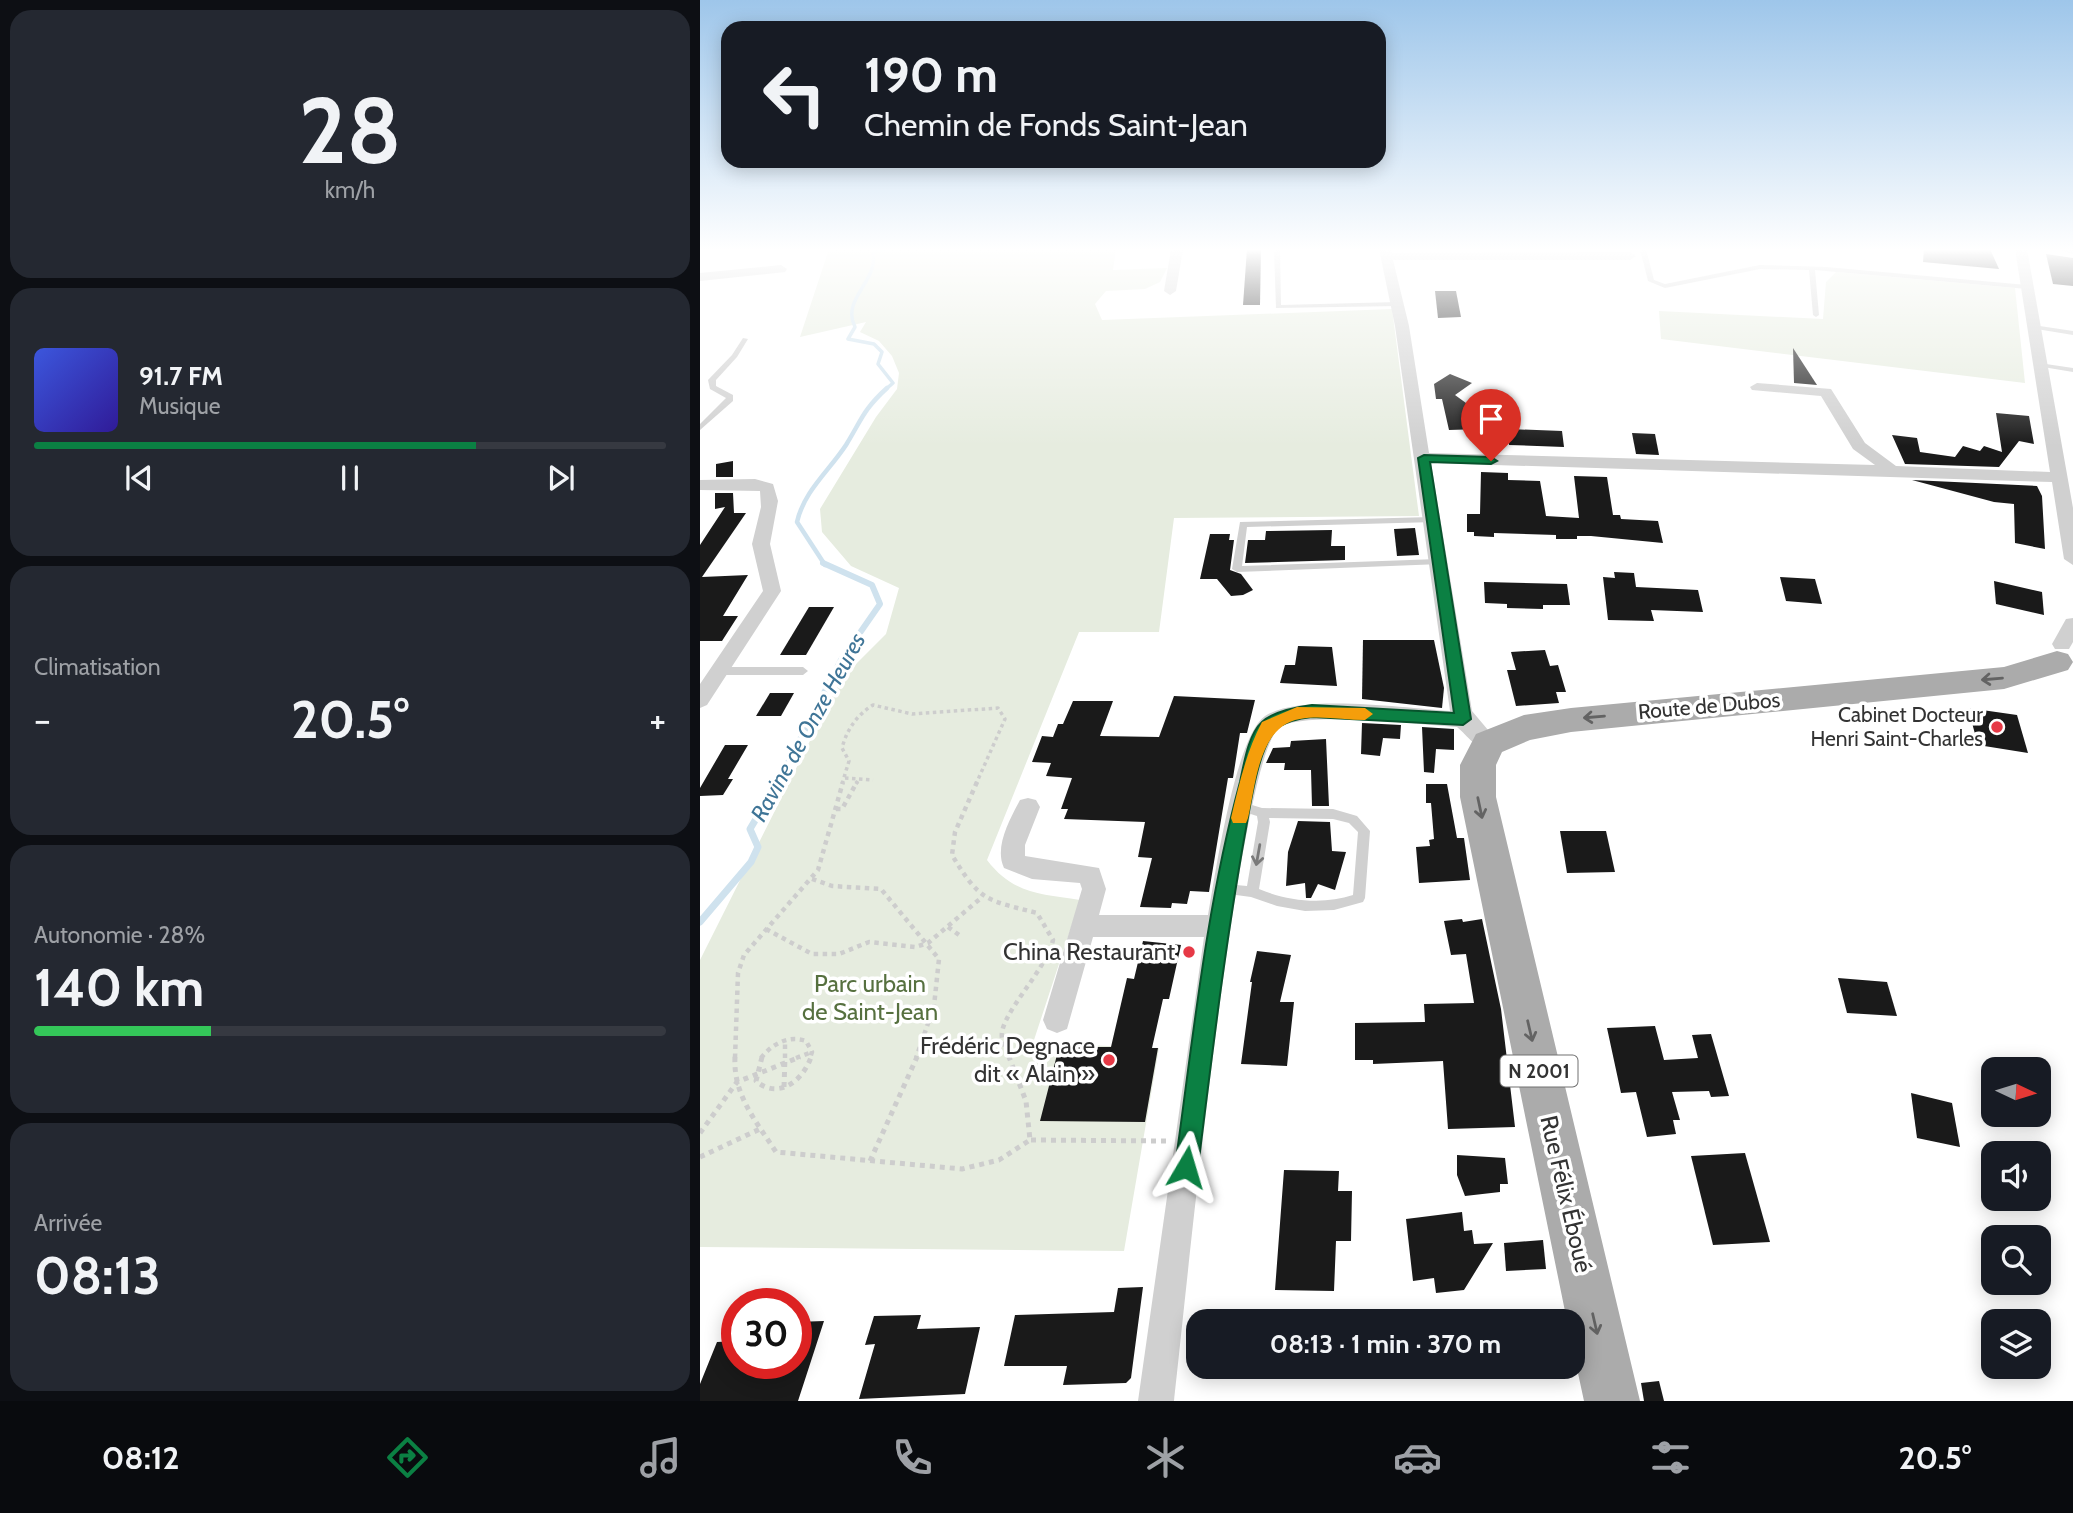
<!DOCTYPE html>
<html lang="fr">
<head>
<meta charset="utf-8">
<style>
  body { margin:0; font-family:Cabin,sans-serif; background:#242831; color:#f1f3f6; height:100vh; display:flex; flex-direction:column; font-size:26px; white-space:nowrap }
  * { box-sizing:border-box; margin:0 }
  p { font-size:23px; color:#9ea1a6 }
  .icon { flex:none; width:38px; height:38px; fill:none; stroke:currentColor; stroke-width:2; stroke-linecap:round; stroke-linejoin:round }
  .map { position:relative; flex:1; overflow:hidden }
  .panel { display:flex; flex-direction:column; gap:10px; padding:10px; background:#0d0f14; width:700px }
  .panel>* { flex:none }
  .top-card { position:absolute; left:21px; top:21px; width:665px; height:147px; border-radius:21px; box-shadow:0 4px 18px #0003; background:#171b24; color:#f1f3f6; overflow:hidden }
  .needle { width:46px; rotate:94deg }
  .controls { position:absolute; left:1281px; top:1057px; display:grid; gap:14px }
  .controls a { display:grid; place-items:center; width:70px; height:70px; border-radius:14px; background:#171b24; box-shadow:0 4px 18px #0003; font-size:35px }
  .speed { position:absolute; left:21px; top:1288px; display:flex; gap:14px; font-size:35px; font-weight:700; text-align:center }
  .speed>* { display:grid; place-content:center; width:91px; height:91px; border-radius:50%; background:#171b24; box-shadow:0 4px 18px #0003; line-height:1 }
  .speed .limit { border:10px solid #d22; background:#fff; color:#111 }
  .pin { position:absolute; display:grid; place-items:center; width:60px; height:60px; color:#fff; margin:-72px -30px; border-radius:50% 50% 50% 0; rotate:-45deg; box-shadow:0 0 7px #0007 }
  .pin .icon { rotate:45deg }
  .me { position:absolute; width:77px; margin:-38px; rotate:7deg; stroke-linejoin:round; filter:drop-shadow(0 0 5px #0008) }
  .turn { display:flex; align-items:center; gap:24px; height:147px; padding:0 28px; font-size:32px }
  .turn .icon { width:91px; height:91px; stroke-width:2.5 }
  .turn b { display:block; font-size:49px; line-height:60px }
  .big { font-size:52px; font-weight:800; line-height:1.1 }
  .panel .tile { flex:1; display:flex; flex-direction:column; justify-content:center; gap:10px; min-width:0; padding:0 24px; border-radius:21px; background:#242831 }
  .panel .dial { align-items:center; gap:0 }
  .dial b { font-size:91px; line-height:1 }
  .song { display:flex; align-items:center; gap:21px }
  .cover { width:84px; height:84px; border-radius:10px; background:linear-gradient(135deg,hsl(230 70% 55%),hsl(250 70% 35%)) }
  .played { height:7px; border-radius:4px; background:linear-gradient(90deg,#0b8043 70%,#363941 70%) }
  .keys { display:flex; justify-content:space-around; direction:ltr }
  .heat { display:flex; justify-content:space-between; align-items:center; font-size:38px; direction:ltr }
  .charge { height:10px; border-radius:5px; background:linear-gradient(90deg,#34c759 28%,#363941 0) }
  .trip { position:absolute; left:486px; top:1309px; width:399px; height:70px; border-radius:21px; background:#171b24; box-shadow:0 4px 18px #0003; font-weight:800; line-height:70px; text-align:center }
  .menu { display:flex; height:112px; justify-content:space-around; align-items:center; background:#090b0e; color:#9ea1a6 }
  .menu .icon { width:49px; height:49px }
  .menu .current { color:#0b8043 }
  .menu b { font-size:32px; color:#f1f3f6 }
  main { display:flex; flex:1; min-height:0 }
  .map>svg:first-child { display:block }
  .green { fill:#e6ecdf }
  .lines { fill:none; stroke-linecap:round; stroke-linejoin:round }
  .stream-far3 { stroke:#cfe2ee; stroke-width:3.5 }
  .stream-far2 { stroke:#cfe2ee; stroke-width:4.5 }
  .stream-far1 { stroke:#cfe2ee; stroke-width:6 }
  .stream { stroke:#cfe2ee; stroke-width:7 }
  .building { fill:#1a1a1a }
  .path-far2 { stroke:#cdcdcd; stroke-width:3.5; stroke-dasharray:3.5 3.5; stroke-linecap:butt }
  .path-far1 { stroke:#cdcdcd; stroke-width:4.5; stroke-dasharray:4.5 4.5; stroke-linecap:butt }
  .path { stroke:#cdcdcd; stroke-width:5; stroke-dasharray:5 5; stroke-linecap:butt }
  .service { fill:#d0d0d0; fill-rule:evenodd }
  .minor { fill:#d0d0d0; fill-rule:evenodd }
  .primary { fill:#ababab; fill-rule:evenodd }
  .oneway { stroke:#636363 }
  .oneway2 { stroke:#7a7a7a }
  .route { fill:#0b8043; stroke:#07532c; stroke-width:2 }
  .slow { fill:#f59e0b }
  .poi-dot { fill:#e63946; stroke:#fff; stroke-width:2.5 }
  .labels { text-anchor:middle; stroke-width:7; stroke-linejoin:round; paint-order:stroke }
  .shield { fill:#fff; stroke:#707070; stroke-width:2 }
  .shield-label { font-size:19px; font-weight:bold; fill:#333 }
  .street-label { font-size:21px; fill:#333; stroke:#fff }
  .poi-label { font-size:21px; fill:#333; stroke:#fff; text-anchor:end }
  .water-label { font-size:23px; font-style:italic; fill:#3f7597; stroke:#fff }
  .near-poi-label { font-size:24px; fill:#333; stroke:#fff; text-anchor:end }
  .near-park-label { font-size:24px; fill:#56703f; stroke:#fff }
  .near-street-label { font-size:24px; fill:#333; stroke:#fff }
</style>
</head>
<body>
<main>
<section class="panel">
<div class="tile dial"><b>28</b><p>km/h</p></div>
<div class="tile">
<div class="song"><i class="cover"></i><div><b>91.7 FM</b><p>Musique</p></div></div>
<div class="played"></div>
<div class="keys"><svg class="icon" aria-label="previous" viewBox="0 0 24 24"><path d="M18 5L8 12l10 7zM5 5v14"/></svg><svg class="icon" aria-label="pause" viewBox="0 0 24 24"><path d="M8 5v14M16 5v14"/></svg><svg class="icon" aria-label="next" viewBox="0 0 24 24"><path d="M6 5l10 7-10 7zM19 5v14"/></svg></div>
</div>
<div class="tile"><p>Climatisation</p>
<div class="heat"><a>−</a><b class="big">20.5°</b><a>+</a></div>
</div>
<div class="tile"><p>Autonomie · 28%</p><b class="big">140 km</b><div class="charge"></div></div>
<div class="tile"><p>Arrivée</p><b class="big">08:13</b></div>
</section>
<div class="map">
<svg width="1373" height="1401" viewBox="0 0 1373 1401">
  <rect width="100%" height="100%" fill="#fff"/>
  <g class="green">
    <path d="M129,249H416L413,270L467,268L460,282L445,289L406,291L395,304L402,320L692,309L719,516L474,518L459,632H379L287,860C313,894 340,894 380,900L333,1043L459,1048L424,1251L0,1247V960L141,679L186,634L199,588L151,566L122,532L120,509L176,417L197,389L199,373L192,356L179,341L160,332L166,322L100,337Z"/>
    <polygon points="1136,272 1315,288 1325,383 961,339 959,311 1123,319 1126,282"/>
  </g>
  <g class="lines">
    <g class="stream-far3">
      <path d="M172,249C182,280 140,298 155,327L148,339L174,344L182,352L178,364L193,383L185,390"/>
      <polyline points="174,252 187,249"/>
    </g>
    <path class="stream-far2" d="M125,565L97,522C104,491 129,471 146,445C162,419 163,410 187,388"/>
    <polyline class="stream-far1" points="77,784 141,660 180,604 172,585 123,563"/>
    <polyline class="stream" points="0,922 51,862 58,847 50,829 78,782"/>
  </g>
  <g class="building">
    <polygon points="547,249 561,249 560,305 543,305"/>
    <polygon points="1224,249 1290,249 1299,269 1223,262"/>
    <polygon points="1346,254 1373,258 1373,286 1353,284"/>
    <polygon points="735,291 756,291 761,317 738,318"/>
    <polygon points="1093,348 1117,385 1094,383"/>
    <polygon points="750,374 772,383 755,395 777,411 781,429 749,430 742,399 736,399 734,384"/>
    <polygon points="1296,413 1329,416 1334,444 1319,441 1299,467 1205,464 1192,435 1217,438 1220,452 1255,457 1263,446 1280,451 1284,446 1302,452"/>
    <polygon points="809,429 862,431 864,447 809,445"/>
    <polygon points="932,433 955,434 959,455 936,454"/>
    <polygon points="33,461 33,477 16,477 16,464"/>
    <polygon points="781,472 808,473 808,480 840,481 846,516 879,518 874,476 907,477 913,515 920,515 921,519 958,521 963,543 891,536 877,536 877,539 856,539 856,535 794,533 794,537 774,536 774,532 767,532 767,514 780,514"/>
    <polygon points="1212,480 1337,486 1342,496 1345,549 1315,543 1314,504 1294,502"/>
    <polygon points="15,493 33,493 34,513 46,513 2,577 48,575 23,616 38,616 22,641 0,641 0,545 25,507 15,509"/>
    <polygon points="715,528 719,555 697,556 694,529"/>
    <polygon points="632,530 631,546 645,546 645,560 545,563 548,540 565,540 566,531"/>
    <polygon points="510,534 530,534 529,540 534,540 530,570 541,574 553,590 543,595 531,596 517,579 500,579"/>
    <polygon points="914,572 934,573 936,587 998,590 1003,612 951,610 954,621 908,620 903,577 915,578"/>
    <polygon points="1080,577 1115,579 1122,604 1086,601"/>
    <polygon points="1294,581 1342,592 1344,615 1296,604"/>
    <polygon points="784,582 867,584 870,605 843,605 843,609 807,608 807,604 785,603"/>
    <polygon points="109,607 134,607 106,655 80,655"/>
    <polygon points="663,640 734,640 744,688 742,708 662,699"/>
    <polygon points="598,646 632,647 637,686 580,683 585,665 595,665"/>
    <polygon points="845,650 850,666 858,665 866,692 856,692 859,703 816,706 807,670 816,670 811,652"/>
    <polygon points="70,693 94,693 81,716 56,716"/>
    <polygon points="474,696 555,700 547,733 540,733 533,778 528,778 509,892 490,891 487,904 472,903 471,908 440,907 452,858 438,857 445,822 364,819 368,809 361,809 372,778 346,776 351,763 332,762 342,736 353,737 358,724 363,724 373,701 413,701 400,736 459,737"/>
    <polygon points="1268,708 1317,715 1328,753 1278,745"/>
    <polygon points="662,723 701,725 700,739 683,738 680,756 661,754"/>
    <polygon points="722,727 754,729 754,750 736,749 734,773 724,772"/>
    <polygon points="626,739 629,806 612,806 611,770 584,770 585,763 566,763 573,748 590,747 591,741"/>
    <polygon points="25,745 48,745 28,779 33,779 23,795 0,796 0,788"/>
    <polygon points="726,784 747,784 757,838 764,838 770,880 719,883 716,847 730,846 729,840 734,839 731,803 726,803"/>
    <polygon points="598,821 630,822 632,851 646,852 635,890 618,884 611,898 606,898 605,883 586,886 588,852"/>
    <polygon points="860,831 906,831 915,872 867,873"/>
    <polygon points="762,919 763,922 782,919 801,1009 815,1127 748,1129 743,1061 673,1064 673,1060 655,1060 655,1023 725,1022 724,1004 774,1003 766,954 751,955 744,921"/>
    <polygon points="443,941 481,945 469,999 463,999 452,1048 458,1048 445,1122 340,1121 359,1047 411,1047 427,978 434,979"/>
    <polygon points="557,951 591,955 580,1002 594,1002 587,1066 541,1064 552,982 550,982"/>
    <polygon points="1138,978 1187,982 1197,1016 1147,1013"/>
    <polygon points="955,1026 964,1060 998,1058 992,1035 1011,1034 1029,1096 1011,1097 1009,1091 972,1092 980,1120 973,1120 976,1134 947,1137 936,1092 921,1093 907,1028"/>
    <polygon points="1211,1093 1252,1103 1260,1147 1217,1138"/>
    <polygon points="1045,1153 1070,1242 1013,1245 991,1156"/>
    <polygon points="757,1155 805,1158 808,1184 800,1184 800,1192 765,1196 757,1175"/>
    <polygon points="584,1170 639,1171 638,1191 652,1191 651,1241 636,1241 634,1291 575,1290"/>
    <polygon points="762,1212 764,1231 772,1230 774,1244 793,1243 764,1290 736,1293 734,1278 713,1281 706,1219"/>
    <polygon points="843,1240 846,1269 806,1271 804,1243"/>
    <polygon points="443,1287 431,1378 426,1383 363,1385 367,1366 304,1366 315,1315 414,1312 418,1288"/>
    <polygon points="221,1315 217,1329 280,1327 265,1394 159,1399 175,1344 165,1345 174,1316"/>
    <polygon points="124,1321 98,1401 0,1401 0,1384 17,1342 37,1341 37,1363 96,1363 96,1322"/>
    <polygon points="959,1381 964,1401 944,1401 941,1383"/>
  </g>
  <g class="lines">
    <g class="path-far2">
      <polyline points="145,778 173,780"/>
      <path d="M142,784L149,761L142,748C147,729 157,715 173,705L212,714L298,708L305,719L276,784"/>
      <polyline points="156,784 159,779"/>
    </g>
    <g class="path-far1">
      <path d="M277,782L255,832L252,855C280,902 287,900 337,913L353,940C346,971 298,1016 302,1038C303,1044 308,1052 310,1058"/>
      <polyline points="136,809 142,809 157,782"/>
      <polyline points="112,879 132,886 181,889 239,959 234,1006 216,1058"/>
      <polyline points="248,927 259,935"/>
      <polyline points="66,929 112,954 139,954 169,942 215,947 228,943 281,898"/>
      <polyline points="343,951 354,951"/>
      <polyline points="35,1058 38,973 44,955 118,870 143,782"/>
      <path d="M61,1058C72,1044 88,1035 106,1041L112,1052L110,1058"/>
      <polyline points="85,1058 85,1040"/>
      <polyline points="96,1058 112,1052"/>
    </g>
    <g class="path">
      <path d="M35,1057C33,1095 56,1121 76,1152L262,1169L299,1160L330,1140L326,1101L309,1057"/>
      <path d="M62,1057L56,1081C78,1100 103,1081 111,1057"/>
      <polyline points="84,1087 85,1057"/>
      <polyline points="0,1133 37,1082 100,1057"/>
      <polyline points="331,1140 467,1141"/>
      <polyline points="0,1157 60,1129"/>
      <polyline points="170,1161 217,1057"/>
    </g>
    <g class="service">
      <polygon points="574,249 580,249 581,305 698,302 701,304 698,306 576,308"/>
      <polygon points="940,249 946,249 954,280 965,284 1060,265 1126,267 1327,285 1330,287 1327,289 1115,270 1119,315 1116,317 1113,315 1109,270 1060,269 965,288 948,281"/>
      <polygon points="1354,249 1373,250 1373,254"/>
      <polygon points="1333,325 1373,331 1373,335 1331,328 1330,327"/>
      <polygon points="43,338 48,339 37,357 16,380 16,386 33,395 33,401 0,430 0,424 26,398 10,389 8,380 32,355"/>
      <polygon points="1339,363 1373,368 1373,372 1337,366 1336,365"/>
      <polygon points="732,517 736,520 735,522 547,527 542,566 738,559 743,562 741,564 537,572 532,569 540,522"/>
      <polygon points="20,667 103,667 108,671 103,675 20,675 15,671"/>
      <path d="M542,802L562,808L633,809L657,816L670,831L665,898L663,902L634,910L605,911L577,906L551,897L521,893L519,889L521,885L525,884L547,886L558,822L557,816L538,810L536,807L538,804ZM569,818L633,819L649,823L658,832L653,895C623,905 587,901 559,889L570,822Z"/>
    </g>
    <g class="minor">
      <polygon points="471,249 483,249 476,291 470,295 464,291"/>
      <path d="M679,249H691L692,253L930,252L936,256L930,260H693L709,326L729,453L1175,465L1153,449L1121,396L1052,390L1050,387L1057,383L1131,389L1165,443L1196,466L1350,472L1315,249H1327L1373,508V565L1364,559L1352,482L731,463L772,711L799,743L796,749C779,754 769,737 757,727C723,725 603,710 579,728C537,761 484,1314 474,1401H438L504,937H393L367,1029L357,1033L347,1029L343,1020L382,889L380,883L332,879L304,868C294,847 310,819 320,800L328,798L336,800L340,807L325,845V856L399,868L406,889L399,915H508C515,876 535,737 565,716C599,693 707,708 750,711L695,326Z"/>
      <polygon points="81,265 87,269 85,272 0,281 0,273"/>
      <polygon points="55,479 73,484 78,501 70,544 81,591 7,705 0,708 0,684 63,591 52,544 61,507 60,491 0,490 0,480"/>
      <polygon points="1373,618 1373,642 1369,649 1355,649 1352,644 1366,619"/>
    </g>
    <polygon class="primary" points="1357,651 1368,654 1373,662 1368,670 1304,689 871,732 830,740 802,752 796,765 796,797 940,1401 884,1401 873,1350 873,1321 867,1321 760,797 760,765 776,734 824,715 871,708 1304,667"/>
  </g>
  <defs><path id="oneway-shaft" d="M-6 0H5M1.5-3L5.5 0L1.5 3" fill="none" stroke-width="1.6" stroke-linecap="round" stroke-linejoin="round" transform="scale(1.75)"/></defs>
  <g class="oneway">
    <use href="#oneway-shaft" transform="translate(1292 679) rotate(175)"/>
    <use href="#oneway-shaft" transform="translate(894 717) rotate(175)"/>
    <use href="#oneway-shaft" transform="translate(780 808) rotate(78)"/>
    <use href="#oneway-shaft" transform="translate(830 1031) rotate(77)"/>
    <use href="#oneway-shaft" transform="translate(895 1324) rotate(77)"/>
  </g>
  <use class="oneway2" href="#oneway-shaft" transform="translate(558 855) rotate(100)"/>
  <linearGradient id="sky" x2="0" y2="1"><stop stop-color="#9ec6ea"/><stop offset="0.56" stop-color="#fff"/><stop offset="1" stop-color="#fff" stop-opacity="0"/></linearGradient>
  <rect width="1373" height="446" fill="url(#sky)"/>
  <path class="route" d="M724,455L791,457L797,461L791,464L730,462L771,719L763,725L612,717C601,718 581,722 574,732C557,753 550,808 545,834C525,945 512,1056 498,1167L495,1175L486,1179L478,1175L475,1167C493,1039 506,907 540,782C544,764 548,735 562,722C574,711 597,707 612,705L754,713L718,458Z"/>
  <path class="slow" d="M597,707L665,708L673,714L665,720C644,720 620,715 600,719C558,726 556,785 548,818L546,823H533L531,818C539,785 546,752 562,722Z"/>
  <g class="poi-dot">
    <circle cx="1297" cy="727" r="7"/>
    <circle cx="489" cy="952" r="7"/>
    <circle cx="409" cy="1060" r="7"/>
  </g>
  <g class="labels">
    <rect class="shield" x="800.5" y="1055.5" width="77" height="31" rx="5"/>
    <g class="shield-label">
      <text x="839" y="1078">N 2001</text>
    </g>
    <g class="street-label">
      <text transform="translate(1009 706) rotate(-5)" y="7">Route de Dubos</text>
    </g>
    <g class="poi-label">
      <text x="1283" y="722">Cabinet Docteur<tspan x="1283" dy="24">Henri Saint-Charles</tspan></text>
    </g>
    <g class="water-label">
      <text transform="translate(108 727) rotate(-61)" y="8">Ravine de Onze Heures</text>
    </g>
    <g class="near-poi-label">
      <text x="475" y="960">China Restaurant</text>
      <text x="395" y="1054">Frédéric Degnace<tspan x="395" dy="28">dit « Alain »</tspan></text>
    </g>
    <g class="near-park-label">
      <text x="170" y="992">Parc urbain<tspan x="170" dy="28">de Saint-Jean</tspan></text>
    </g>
    <g class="near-street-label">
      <text transform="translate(866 1194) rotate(77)" y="8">Rue Félix Éboué</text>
    </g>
  </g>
</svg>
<div class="controls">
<a><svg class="needle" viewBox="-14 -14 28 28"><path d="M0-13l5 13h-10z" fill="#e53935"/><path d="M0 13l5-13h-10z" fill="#9ea1a6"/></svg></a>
<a><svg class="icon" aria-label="sound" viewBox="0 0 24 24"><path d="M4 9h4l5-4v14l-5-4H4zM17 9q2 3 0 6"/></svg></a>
<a><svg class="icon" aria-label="search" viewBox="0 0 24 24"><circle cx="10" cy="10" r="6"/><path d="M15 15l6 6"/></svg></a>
<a><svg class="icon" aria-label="layers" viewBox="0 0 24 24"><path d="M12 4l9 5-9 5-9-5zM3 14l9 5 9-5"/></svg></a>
</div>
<div class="speed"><div class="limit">30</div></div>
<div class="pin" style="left:791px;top:461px;background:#d93025"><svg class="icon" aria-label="arrive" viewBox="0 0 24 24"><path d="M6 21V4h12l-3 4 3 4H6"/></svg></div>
<svg class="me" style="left:486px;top:1167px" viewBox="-20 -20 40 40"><path d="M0-17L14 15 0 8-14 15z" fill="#0b8043" stroke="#fff" stroke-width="4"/></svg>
<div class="trip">08:13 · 1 min · 370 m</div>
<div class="top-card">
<div class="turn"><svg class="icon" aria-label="left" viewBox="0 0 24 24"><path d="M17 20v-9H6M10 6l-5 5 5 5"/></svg><div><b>190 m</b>Chemin de Fonds Saint-Jean</div></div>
</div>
</div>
</main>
<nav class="menu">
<b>08:12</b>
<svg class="icon current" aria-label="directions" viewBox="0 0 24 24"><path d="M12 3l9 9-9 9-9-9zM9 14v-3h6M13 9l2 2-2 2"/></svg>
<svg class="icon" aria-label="music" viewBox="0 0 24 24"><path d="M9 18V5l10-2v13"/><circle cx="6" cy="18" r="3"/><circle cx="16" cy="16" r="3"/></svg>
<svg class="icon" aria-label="phone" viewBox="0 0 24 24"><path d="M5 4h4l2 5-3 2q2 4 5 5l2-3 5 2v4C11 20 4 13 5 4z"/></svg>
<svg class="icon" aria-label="climate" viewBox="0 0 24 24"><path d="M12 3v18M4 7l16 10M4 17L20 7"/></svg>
<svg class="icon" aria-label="car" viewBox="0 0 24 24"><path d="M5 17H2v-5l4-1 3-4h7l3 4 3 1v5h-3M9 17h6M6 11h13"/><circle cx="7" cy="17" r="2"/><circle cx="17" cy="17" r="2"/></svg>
<svg class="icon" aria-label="filters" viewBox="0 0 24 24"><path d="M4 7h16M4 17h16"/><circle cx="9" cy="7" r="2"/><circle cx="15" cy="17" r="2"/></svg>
<b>20.5°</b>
</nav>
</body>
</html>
